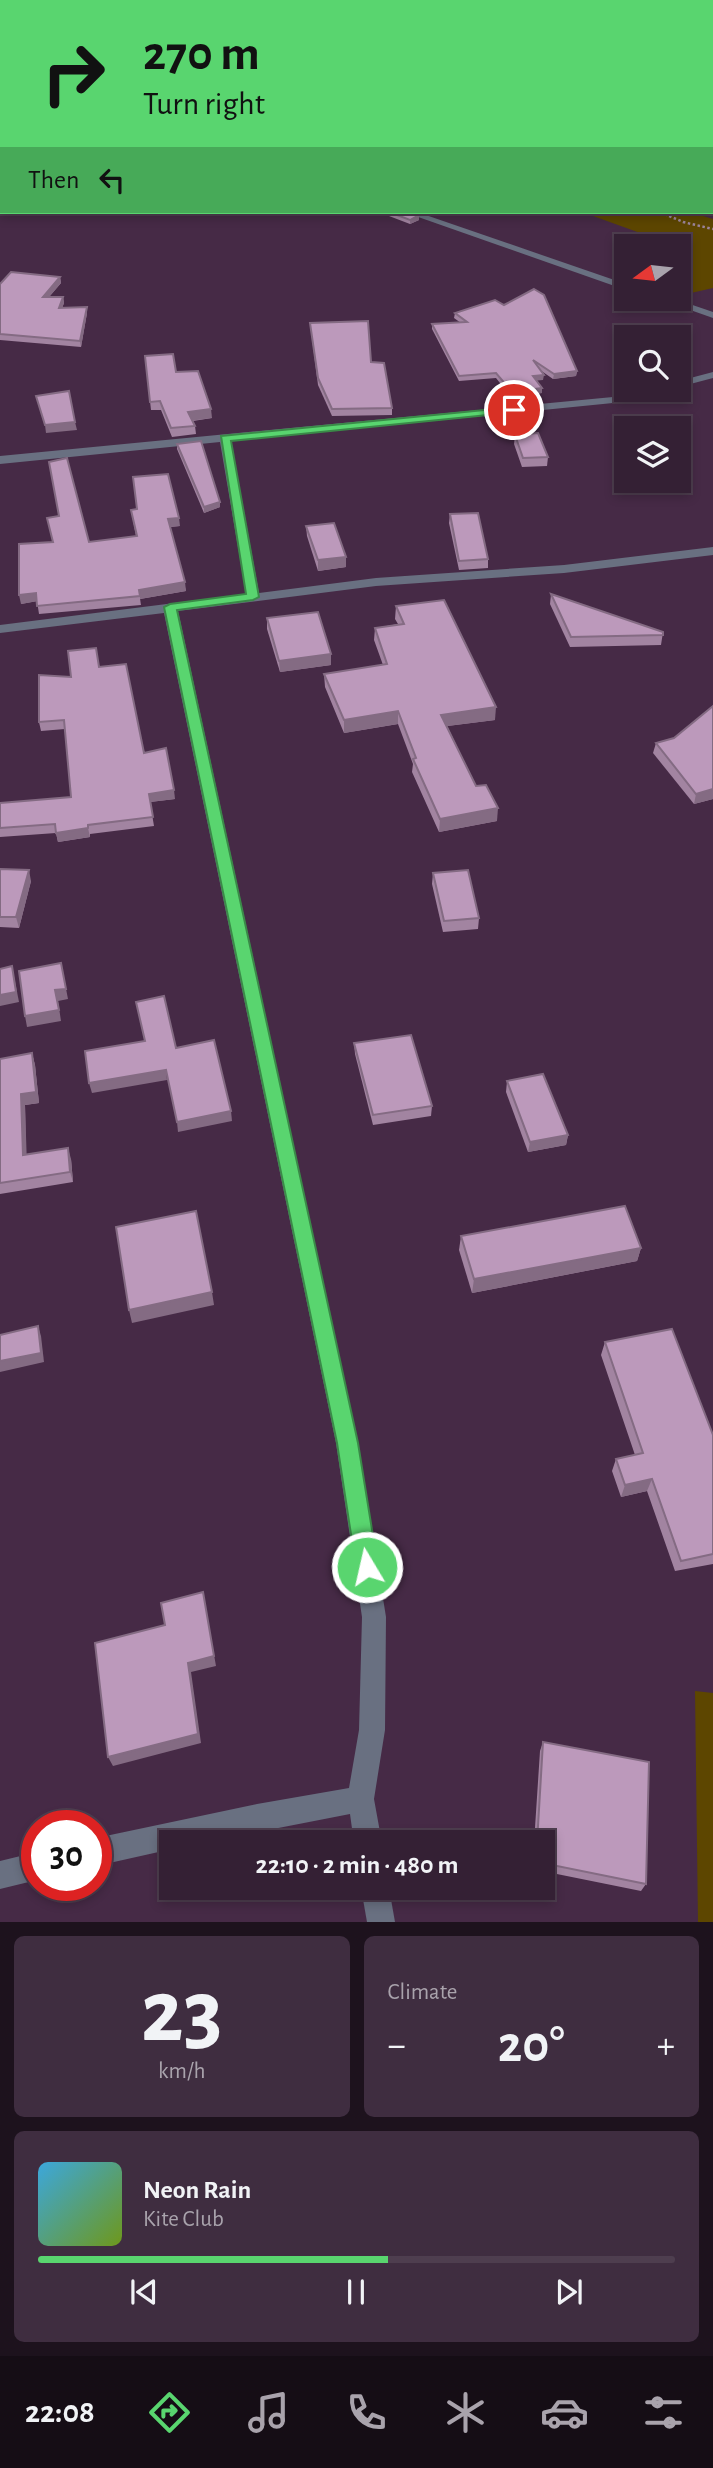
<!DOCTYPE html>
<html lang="en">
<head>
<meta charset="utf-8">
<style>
  body { margin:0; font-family:"Alegreya Sans",sans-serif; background:#3f2d40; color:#f1f3f6; height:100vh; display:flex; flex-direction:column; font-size:26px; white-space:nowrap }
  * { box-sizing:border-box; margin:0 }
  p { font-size:23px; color:#a9a3ac }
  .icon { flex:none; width:38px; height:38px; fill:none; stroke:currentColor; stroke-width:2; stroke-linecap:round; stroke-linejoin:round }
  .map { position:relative; height:1922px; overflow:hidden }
  .sheet { display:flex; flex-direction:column; gap:14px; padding:14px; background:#1d121d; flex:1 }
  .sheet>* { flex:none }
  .top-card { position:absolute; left:0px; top:0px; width:714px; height:214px; box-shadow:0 4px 10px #0003,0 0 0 2px #4e3e4f; background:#59d56f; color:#111; overflow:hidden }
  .needle { width:46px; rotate:255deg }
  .fabs { position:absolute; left:614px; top:234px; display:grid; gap:14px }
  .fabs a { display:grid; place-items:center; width:77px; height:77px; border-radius:0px; background:#342034; box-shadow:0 4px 10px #0003,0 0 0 2px #4e3e4f; font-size:35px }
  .speed { position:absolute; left:21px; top:1810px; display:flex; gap:14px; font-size:35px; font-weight:700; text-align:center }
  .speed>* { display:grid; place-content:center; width:91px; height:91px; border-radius:50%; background:#342034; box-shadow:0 4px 10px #0003,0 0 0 2px #4e3e4f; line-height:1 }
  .speed .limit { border:10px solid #d22; background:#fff; color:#111 }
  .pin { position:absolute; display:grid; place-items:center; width:60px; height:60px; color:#fff; margin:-30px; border:4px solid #fff; border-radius:50%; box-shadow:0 2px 7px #0007 }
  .me { position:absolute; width:77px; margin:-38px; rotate:351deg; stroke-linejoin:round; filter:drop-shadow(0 0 5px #0008) }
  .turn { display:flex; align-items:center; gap:24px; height:147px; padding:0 28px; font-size:32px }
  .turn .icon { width:91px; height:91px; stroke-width:2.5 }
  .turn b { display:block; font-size:49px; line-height:60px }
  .then { display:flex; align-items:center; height:66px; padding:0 28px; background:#0003; gap:14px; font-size:26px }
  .big { font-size:52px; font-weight:700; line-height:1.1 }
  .sheet .card { flex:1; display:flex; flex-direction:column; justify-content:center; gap:10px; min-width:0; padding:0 24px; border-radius:10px; background:#3f2d40 }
  .sheet .dial { align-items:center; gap:0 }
  .dial b { font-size:91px; line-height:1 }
  .song { display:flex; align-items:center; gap:21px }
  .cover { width:84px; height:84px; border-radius:10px; background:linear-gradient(135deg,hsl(200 70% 55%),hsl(80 70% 35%)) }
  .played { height:7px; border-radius:4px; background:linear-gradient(90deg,#59d56f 55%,#4e3e4f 55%) }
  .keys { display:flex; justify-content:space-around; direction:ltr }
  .heat { display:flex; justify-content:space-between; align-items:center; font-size:38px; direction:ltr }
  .sheet .tiles { flex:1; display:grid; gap:14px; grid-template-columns:1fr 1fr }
  .card:last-child { grid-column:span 2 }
  .trip { position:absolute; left:159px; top:1830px; width:396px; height:70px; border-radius:0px; background:#342034; box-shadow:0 4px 10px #0003,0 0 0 2px #4e3e4f; font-weight:700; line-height:70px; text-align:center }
  .dock { display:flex; height:112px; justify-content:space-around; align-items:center; background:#150d15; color:#a9a3ac }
  .dock .icon { width:49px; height:49px }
  .dock .current { color:#59d56f }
  .dock b { font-size:32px; color:#f1f3f6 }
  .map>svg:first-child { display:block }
  .green { fill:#5d4600 }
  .water { fill:#09260e }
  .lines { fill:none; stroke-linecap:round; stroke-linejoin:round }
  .path { stroke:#9c859c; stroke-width:2.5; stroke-dasharray:2.5 2.5; stroke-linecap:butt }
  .minor { fill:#697081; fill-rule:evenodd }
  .wall { fill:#a284a1 }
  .shaded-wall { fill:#846b83 }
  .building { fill:#bc99bb; stroke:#846b83; stroke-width:2 }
  .route { fill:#59d56f; stroke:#3a8a48; stroke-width:2 }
</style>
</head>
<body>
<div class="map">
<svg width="713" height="1922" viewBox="0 0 713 1922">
  <rect width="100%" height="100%" fill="#462a46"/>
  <g class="green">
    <polygon points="582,212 690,212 713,219 713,288 691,293 679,290 679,247"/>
    <polygon points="695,1691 713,1693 713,1922 698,1922"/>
  </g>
  <polygon class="water" points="95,0 713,0 713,136 712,2"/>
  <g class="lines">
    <polyline class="path" points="660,212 683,222 713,229"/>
    <g class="minor">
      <polygon points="404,212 417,212 626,284 626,290"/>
      <polygon points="659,299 675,299 713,312 713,318"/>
      <polygon points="713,372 713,378 679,387 679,381"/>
      <polygon points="640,390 660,390 613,403 231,441 259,593 376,578 564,565 713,547 713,555 564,573 376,586 178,611 358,1443 386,1617 385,1730 374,1799 382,1843 354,1843 350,1814 201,1843 172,1843 172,1849 96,1866 96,1838 257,1804 349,1788 359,1730 362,1617 336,1443 164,613 0,633 0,625 246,594 220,442 0,464 0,456 613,397"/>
      <polygon points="37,1852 37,1880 0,1889 0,1861"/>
      <polygon points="361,1888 389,1888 395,1922 367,1922"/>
    </g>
  </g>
  <g class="wall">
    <polygon points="388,212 408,212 419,220 410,224 389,216"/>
    <polygon points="60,277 61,283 49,297 63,297 64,303 62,308 87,313 81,347 0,340 0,284"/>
    <polygon points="455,313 577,371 576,376 553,379 540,370 543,380 536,380 542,393 511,397 496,378 459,381 432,329 432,324 461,323 454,318"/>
    <polygon points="310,323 371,362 392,408 392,415 332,416 318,385"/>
    <polygon points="145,356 176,372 212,418 193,421 195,426 196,434 172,437 161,410 151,410"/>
    <polygon points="515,435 548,457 547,466 522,467 514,444"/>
    <polygon points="177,444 220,502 220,507 204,513 177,449"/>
    <polygon points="131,510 180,526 170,527 186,591 140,599 141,605 39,614 37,601 21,604 52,542 89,542 136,536"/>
    <polygon points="450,514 488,559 488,568 459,570 449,523"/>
    <polygon points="306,526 346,567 318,571 307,536"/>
    <polygon points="551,594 663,632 661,645 570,647 550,604"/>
    <polygon points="396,606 495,720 447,726 476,786 497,821 439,832 412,772 413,764 398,724 344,733 325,687 324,674 383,665 374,640 375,628 398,624 395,619"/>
    <polygon points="267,618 331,665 280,672 267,629"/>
    <polygon points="99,667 144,753 175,799 150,802 154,826 90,834 90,837 58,842 56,833 0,837 0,803 71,797 65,729 41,731 39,722 71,677"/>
    <polygon points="674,738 713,799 694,804 653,753 656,743"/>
    <polygon points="0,869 31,881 19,928 0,927"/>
    <polygon points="433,873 479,918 478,929 443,932 432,884"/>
    <polygon points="354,1043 432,1106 431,1116 373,1125 355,1054"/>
    <polygon points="32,1053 35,1065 39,1103 25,1105 26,1155 71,1159 73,1182 0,1194 0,1059"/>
    <polygon points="507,1081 568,1135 566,1145 528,1152 506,1092"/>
    <polygon points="461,1236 641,1248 637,1261 472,1293 459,1250"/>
    <polygon points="605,1342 713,1435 713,1564 675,1571 647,1491 621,1497 612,1471 616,1459 635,1455 601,1355"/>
    <polygon points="543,1742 646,1884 641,1891 542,1871 542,1843 534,1843 540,1751"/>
  </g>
  <g class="shaded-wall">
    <polygon points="419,215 419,220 410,224 410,220"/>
    <polygon points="60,277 61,283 44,303 43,297"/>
    <polygon points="63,297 64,303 60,314 59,308"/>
    <polygon points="87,307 87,313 81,347 80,341"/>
    <polygon points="577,371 576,376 553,379 554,374"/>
    <polygon points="544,375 543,380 532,381 533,376"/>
    <polygon points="542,388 542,393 511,397 512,392"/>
    <polygon points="211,409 212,418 189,421 188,412"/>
    <polygon points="75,422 77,430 46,433 45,425"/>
    <polygon points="220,502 220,507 204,513 204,507"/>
    <polygon points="179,518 180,526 169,527 168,519"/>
    <polygon points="346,557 346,567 318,571 318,560"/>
    <polygon points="185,582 186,591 140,599 141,605 139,590"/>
    <polygon points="36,593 38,601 21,604 19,595"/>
    <polygon points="331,654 331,665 280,672 279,661"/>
    <polygon points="496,707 495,720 440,727 441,715"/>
    <polygon points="398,711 398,724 344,733 344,720"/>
    <polygon points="713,789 713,799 694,804 696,794"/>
    <polygon points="174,790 175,799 150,802 149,794"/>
    <polygon points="498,808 497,821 439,832 440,819"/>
    <polygon points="88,828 90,837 58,842 56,833"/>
    <polygon points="29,870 31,881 19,928 16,917"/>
    <polygon points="61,963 68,999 58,1001 61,1021 27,1027 25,1016 55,990"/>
    <polygon points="12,966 19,1002 0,1006 0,995"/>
    <polygon points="32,1053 35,1065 39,1103 25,1105 27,1166 23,1155 21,1094"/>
    <polygon points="166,1070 167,1080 92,1093 89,1083"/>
    <polygon points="231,1111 232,1121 178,1132 177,1122"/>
    <polygon points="568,1135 566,1145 528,1152 530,1142"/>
    <polygon points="68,1148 71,1159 73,1182 70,1172"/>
    <polygon points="641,1248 637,1261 472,1293 474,1279"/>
    <polygon points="212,1292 214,1305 132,1323 129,1310"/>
    <polygon points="38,1326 41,1336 44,1362 0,1372 0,1361"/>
    <polygon points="652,1479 647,1491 621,1497 625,1485"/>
    <polygon points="203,1592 216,1666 191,1672 201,1743 113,1766 108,1757 188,1663"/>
  </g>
  <g class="building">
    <rect x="0" y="36" width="2" height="29"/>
    <polygon points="0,73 2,73 2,86 0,87"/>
    <polygon points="389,212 408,212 419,215 410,220"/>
    <polygon points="11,272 60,277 43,297 63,297 59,308 87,307 80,341 0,334 0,284"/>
    <polygon points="534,289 544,295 577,371 554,374 533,360 544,375 533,376 542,388 512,392 496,373 459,376 432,324 467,322 455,313 495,300 504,305"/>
    <polygon points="368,321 371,362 384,363 392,408 332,409 318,378 310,323"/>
    <polygon points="173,354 176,372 198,371 211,409 188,412 195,426 171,428 160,401 150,402 145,356"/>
    <polygon points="69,391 75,422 45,425 36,396"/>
    <polygon points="538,433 548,457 523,458 515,435"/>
    <polygon points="201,441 220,502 204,507 177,444"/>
    <polygon points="67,458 89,542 137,536 131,510 137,509 133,477 168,474 179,518 168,519 185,582 139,590 140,596 37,606 36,593 19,595 19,544 53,542 47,518 59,516 49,462"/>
    <polygon points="478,513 488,559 459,561 450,514"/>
    <polygon points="334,523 346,557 318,560 306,526"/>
    <polygon points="551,594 663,632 663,635 571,637"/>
    <polygon points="444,600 496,707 441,715 476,786 486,785 498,808 440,819 413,759 416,758 398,711 344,720 324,674 387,664 375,628 404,624 396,606"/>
    <polygon points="318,612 331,654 279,661 267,618"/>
    <polygon points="96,648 99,667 126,664 144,753 166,748 174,790 149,794 153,817 88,825 88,828 56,833 55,824 0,828 0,803 71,797 64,720 39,722 39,675 71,677 68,651"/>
    <polygon points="713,706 713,789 696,794 656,743 674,738"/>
    <polygon points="0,869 29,870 16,917 0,917"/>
    <polygon points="468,870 479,918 444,921 433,873"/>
    <polygon points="61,963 66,989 55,990 59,1010 25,1016 19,971"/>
    <polygon points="12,966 16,992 0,995 0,969"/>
    <polygon points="164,996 176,1048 214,1040 231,1111 177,1122 166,1070 89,1083 85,1051 145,1041 136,1002"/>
    <polygon points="411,1035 432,1106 373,1115 354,1043"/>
    <polygon points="32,1053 36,1092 21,1094 23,1155 68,1148 70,1172 0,1183 0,1059"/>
    <polygon points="543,1074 568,1135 530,1142 507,1081"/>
    <polygon points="625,1206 641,1248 474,1279 461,1236"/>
    <polygon points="196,1211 212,1292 129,1310 116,1227"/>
    <polygon points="38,1326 41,1353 0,1361 0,1335"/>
    <polygon points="672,1329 713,1435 713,1554 681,1561 652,1479 625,1485 616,1459 643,1453 605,1342"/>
    <polygon points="203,1592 214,1656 188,1663 198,1734 108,1757 95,1643 165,1625 161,1603"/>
    <polygon points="543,1742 649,1762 646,1884 542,1863 542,1843 537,1843"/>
  </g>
  <polygon class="route" points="514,407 518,408 518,412 231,441 259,597 253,600 177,610 358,1443 378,1567 374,1575 367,1578 359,1575 356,1567 337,1443 164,607 170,604 246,594 221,436"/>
</svg>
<div class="fabs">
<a><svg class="needle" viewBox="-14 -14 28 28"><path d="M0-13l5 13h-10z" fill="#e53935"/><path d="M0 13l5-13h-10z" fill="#a9a3ac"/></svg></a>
<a><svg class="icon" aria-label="search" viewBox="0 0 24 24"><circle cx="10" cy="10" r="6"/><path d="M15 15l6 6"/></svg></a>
<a><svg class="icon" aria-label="layers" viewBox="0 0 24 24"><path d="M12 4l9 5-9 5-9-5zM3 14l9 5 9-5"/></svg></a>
</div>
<div class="speed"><div class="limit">30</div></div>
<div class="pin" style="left:514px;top:410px;background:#d93025"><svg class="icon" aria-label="arrive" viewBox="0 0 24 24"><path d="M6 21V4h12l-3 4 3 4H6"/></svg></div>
<svg class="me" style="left:367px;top:1567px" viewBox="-20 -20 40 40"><circle r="17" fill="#59d56f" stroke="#fff" stroke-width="3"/><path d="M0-11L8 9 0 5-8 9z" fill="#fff"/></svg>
<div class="trip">22:10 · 2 min · 480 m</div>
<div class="top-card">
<div class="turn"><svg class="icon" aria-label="right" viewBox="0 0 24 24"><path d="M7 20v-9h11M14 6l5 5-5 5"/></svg><div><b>270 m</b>Turn right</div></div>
<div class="then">Then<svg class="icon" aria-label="left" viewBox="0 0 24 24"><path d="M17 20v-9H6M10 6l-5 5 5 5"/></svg></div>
</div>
</div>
<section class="sheet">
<div class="tiles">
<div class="card dial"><b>23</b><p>km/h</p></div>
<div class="card"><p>Climate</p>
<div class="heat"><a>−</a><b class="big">20°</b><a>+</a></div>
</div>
<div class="card">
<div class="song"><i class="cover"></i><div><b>Neon Rain</b><p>Kite Club</p></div></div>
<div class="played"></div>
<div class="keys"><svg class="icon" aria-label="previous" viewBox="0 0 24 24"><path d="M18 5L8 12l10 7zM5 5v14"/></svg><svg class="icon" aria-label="pause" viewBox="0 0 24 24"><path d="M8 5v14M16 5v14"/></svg><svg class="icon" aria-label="next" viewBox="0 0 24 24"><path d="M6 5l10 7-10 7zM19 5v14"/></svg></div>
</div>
</div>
</section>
<nav class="dock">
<b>22:08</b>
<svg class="icon current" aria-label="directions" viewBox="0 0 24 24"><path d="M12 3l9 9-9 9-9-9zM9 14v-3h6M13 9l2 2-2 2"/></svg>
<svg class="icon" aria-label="music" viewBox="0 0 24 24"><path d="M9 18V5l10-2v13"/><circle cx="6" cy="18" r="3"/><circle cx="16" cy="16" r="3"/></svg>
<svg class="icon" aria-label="phone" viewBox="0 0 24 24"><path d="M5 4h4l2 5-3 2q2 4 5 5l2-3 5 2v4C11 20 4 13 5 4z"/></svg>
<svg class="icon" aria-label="climate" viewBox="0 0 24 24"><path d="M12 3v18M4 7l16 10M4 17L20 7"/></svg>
<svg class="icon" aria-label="car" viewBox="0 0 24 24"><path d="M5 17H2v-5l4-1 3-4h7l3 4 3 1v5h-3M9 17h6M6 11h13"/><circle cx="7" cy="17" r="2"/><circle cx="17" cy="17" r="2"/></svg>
<svg class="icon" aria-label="filters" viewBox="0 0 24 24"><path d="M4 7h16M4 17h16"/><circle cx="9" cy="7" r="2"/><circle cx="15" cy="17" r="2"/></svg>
</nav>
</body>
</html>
